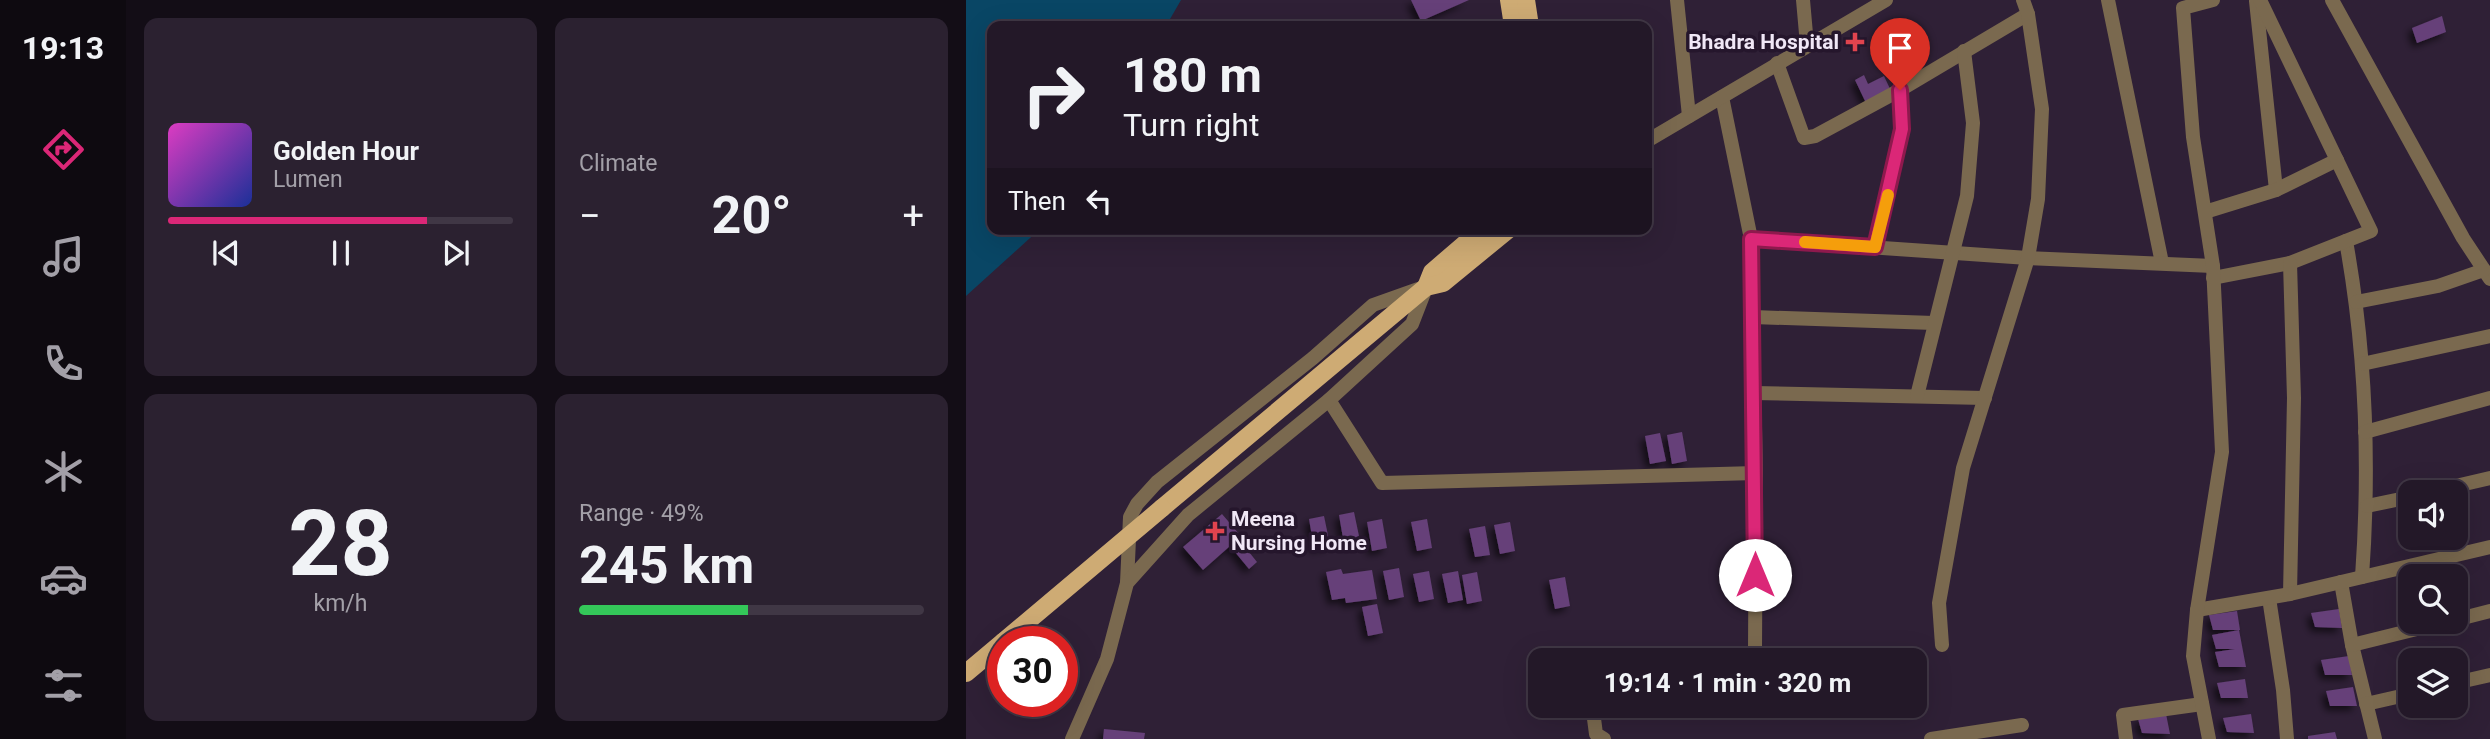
<!DOCTYPE html>
<html lang="en">
<head>
<meta charset="utf-8">
<style>
  body { margin:0; font-family:Roboto,sans-serif; background:#2b2130; color:#f1f3f6; height:100vh; display:flex; flex-direction:column; font-size:26px; white-space:nowrap }
  * { box-sizing:border-box; margin:0 }
  p { font-size:23px; color:#a3a0a8 }
  .icon { flex:none; width:38px; height:38px; fill:none; stroke:currentColor; stroke-width:2; stroke-linecap:round; stroke-linejoin:round }
  .map { position:relative; flex:1; overflow:hidden }
  .sheet { display:flex; flex-direction:column; gap:18px; padding:18px; background:#130d16; width:840px }
  .sheet>* { flex:none }
  .top-card { position:absolute; left:21px; top:21px; width:665px; height:214px; border-radius:14px; box-shadow:0 7px 28px #0002,0 0 0 2px #403745; background:#231828; color:#f1f3f6; overflow:hidden }
  .tools { position:absolute; left:1432px; top:480px; display:grid; gap:14px }
  .tools a { display:grid; place-items:center; width:70px; height:70px; border-radius:14px; background:#231828; box-shadow:0 7px 28px #0002,0 0 0 2px #403745; font-size:35px }
  .speed { position:absolute; left:21px; top:626px; display:flex; gap:14px; font-size:35px; font-weight:700; text-align:center }
  .speed>* { display:grid; place-content:center; width:91px; height:91px; border-radius:50%; background:#231828; box-shadow:0 7px 28px #0002,0 0 0 2px #403745; line-height:1 }
  .speed .limit { border:10px solid #d22; background:#fff; color:#111 }
  .pin { position:absolute; display:grid; place-items:center; width:60px; height:60px; color:#fff; margin:-72px -30px; border-radius:50% 50% 50% 0; rotate:-45deg; box-shadow:0 0 7px #0007 }
  .pin .icon { rotate:45deg }
  .me { position:absolute; width:77px; margin:-38px; rotate:0deg; stroke-linejoin:round; filter:drop-shadow(0 0 5px #0008) }
  .turn { display:flex; align-items:center; gap:24px; height:147px; padding:0 21px; font-size:32px }
  .turn .icon { width:91px; height:91px; stroke-width:2.5 }
  .turn b { display:block; font-size:49px; line-height:60px }
  .then { display:flex; align-items:center; height:66px; padding:0 21px; background:#0003; gap:14px; font-size:26px }
  .big { font-size:52px; font-weight:700; line-height:1.1 }
  .sheet .tile { flex:1; display:flex; flex-direction:column; justify-content:center; gap:10px; min-width:0; padding:0 24px; border-radius:14px; background:#2b2130 }
  .sheet .dial { align-items:center; gap:0 }
  .dial b { font-size:91px; line-height:1 }
  .song { display:flex; align-items:center; gap:21px }
  .cover { width:84px; height:84px; border-radius:10px; background:linear-gradient(135deg,hsl(310 70% 55%),hsl(230 70% 35%)) }
  .played { height:7px; border-radius:4px; background:linear-gradient(90deg,#db2777 75%,#403745 75%) }
  .keys { display:flex; justify-content:space-around; direction:ltr }
  .heat { display:flex; justify-content:space-between; align-items:center; font-size:38px; direction:ltr }
  .charge { height:10px; border-radius:5px; background:linear-gradient(90deg,#34c759 49%,#403745 0) }
  .sheet .tiles { flex:1; display:grid; gap:18px; grid-template-columns:repeat(2,1fr) }
  .trip { position:absolute; left:562px; top:648px; width:399px; height:70px; border-radius:14px; background:#231828; box-shadow:0 7px 28px #0002,0 0 0 2px #403745; font-weight:700; line-height:70px; text-align:center }
  main { display:flex; flex:1; min-height:0 }
  .menu { display:flex; flex-direction:column; width:126px; justify-content:space-around; align-items:center; background:#0e0a10; color:#a3a0a8 }
  .menu .icon { width:49px; height:49px }
  .menu .selected { color:#db2777 }
  .menu b { font-size:32px; color:#f1f3f6 }
  .map>svg:first-child { display:block }
  .water { fill:#094665 }
  .building { fill:#664179; filter:url(#shadow) }
  .lines { fill:none; stroke-linecap:round; stroke-linejoin:round }
  .minor { stroke:#7a694f; stroke-width:14 }
  .major { stroke:#ceab74; stroke-width:18 }
  .major-bridge { stroke:#ceab74; stroke-width:18 }
  .route-casing { stroke:#8e194d; stroke-width:18 }
  .route { stroke:#db2777; stroke-width:12 }
  .slow { stroke:#f59e0b; stroke-width:12 }
  .health-dot { fill:#e0444e; stroke:#25162c; stroke-width:2.5 }
  .labels { text-anchor:middle; stroke-width:7; stroke-linejoin:round; paint-order:stroke }
  .poi-label { font-size:21px; font-weight:bold; fill:#f0e7f6; stroke:#25162c; text-anchor:end }
</style>
</head>
<body>
<main>
<nav class="menu">
<b>19:13</b>
<svg class="icon selected" aria-label="directions" viewBox="0 0 24 24"><path d="M12 3l9 9-9 9-9-9zM9 14v-3h6M13 9l2 2-2 2"/></svg>
<svg class="icon" aria-label="music" viewBox="0 0 24 24"><path d="M9 18V5l10-2v13"/><circle cx="6" cy="18" r="3"/><circle cx="16" cy="16" r="3"/></svg>
<svg class="icon" aria-label="phone" viewBox="0 0 24 24"><path d="M5 4h4l2 5-3 2q2 4 5 5l2-3 5 2v4C11 20 4 13 5 4z"/></svg>
<svg class="icon" aria-label="climate" viewBox="0 0 24 24"><path d="M12 3v18M4 7l16 10M4 17L20 7"/></svg>
<svg class="icon" aria-label="car" viewBox="0 0 24 24"><path d="M5 17H2v-5l4-1 3-4h7l3 4 3 1v5h-3M9 17h6M6 11h13"/><circle cx="7" cy="17" r="2"/><circle cx="17" cy="17" r="2"/></svg>
<svg class="icon" aria-label="filters" viewBox="0 0 24 24"><path d="M4 7h16M4 17h16"/><circle cx="9" cy="7" r="2"/><circle cx="15" cy="17" r="2"/></svg>
</nav>
<section class="sheet">
<div class="tiles">
<div class="tile">
<div class="song"><i class="cover"></i><div><b>Golden Hour</b><p>Lumen</p></div></div>
<div class="played"></div>
<div class="keys"><svg class="icon" aria-label="previous" viewBox="0 0 24 24"><path d="M18 5L8 12l10 7zM5 5v14"/></svg><svg class="icon" aria-label="pause" viewBox="0 0 24 24"><path d="M8 5v14M16 5v14"/></svg><svg class="icon" aria-label="next" viewBox="0 0 24 24"><path d="M6 5l10 7-10 7zM19 5v14"/></svg></div>
</div>
<div class="tile"><p>Climate</p>
<div class="heat"><a>−</a><b class="big">20°</b><a>+</a></div>
</div>
<div class="tile dial"><b>28</b><p>km/h</p></div>
<div class="tile"><p>Range · 49%</p><b class="big">245 km</b><div class="charge"></div></div>
</div>
</section>
<div class="map">
<svg width="1524" height="739" viewBox="0 0 1524 739">
  <defs>
    <filter id="shadow"><feDropShadow dx="-4.5" dy="4.5" stdDeviation="3.5" flood-color="#0009"/></filter>
  </defs>
  <rect width="100%" height="100%" fill="#2f2036"/>
  <polygon class="water" points="0,0 215,0 200,26 26,26 26,229 74,229 0,296"/>
  <g class="building">
    <polygon points="445,0 503,0 455,21"/>
    <polygon points="1476,16 1480,32 1451,43 1446,28"/>
    <polygon points="898,75 902,84 918,76 925,91 900,103 889,80"/>
    <polygon points="716,432 721,461 706,464 701,435"/>
    <polygon points="694,433 700,461 684,464 679,436"/>
    <polygon points="388,512 394,541 378,544 373,515"/>
    <polygon points="256,514 286,549 283,552 291,562 283,569 264,546 237,570 217,547"/>
    <polygon points="358,516 364,545 348,548 343,519"/>
    <polygon points="416,519 421,548 406,551 401,522"/>
    <polygon points="461,519 466,548 451,551 445,522"/>
    <polygon points="544,522 549,551 534,554 528,525"/>
    <polygon points="519,526 524,555 509,557 503,529"/>
    <polygon points="433,568 438,597 423,600 417,571"/>
    <polygon points="375,569 377,574 406,570 411,599 380,603 379,598 366,600 360,572"/>
    <polygon points="463,571 468,599 453,602 447,574"/>
    <polygon points="492,571 497,600 482,603 476,574"/>
    <polygon points="511,572 516,601 501,604 496,575"/>
    <polygon points="599,577 604,606 589,609 583,580"/>
    <polygon points="411,604 417,633 402,636 396,607"/>
    <polygon points="1373,609 1376,628 1349,627 1345,613"/>
    <polygon points="1271,611 1274,630 1247,630 1243,615"/>
    <polygon points="1273,630 1280,667 1253,667 1249,652 1269,649 1250,649 1246,635"/>
    <polygon points="1383,656 1386,675 1359,675 1355,660"/>
    <polygon points="1279,679 1282,698 1255,698 1251,683"/>
    <polygon points="1387,687 1391,706 1364,706 1360,691"/>
    <polygon points="1200,714 1204,734 1176,733 1172,719"/>
    <polygon points="1285,714 1288,733 1261,732 1257,718"/>
    <polygon points="138,729 179,733 178,739 137,739"/>
    <polygon points="1369,732 1371,739 1342,739 1342,736"/>
  </g>
  <g class="lines">
    <g class="minor">
      <polyline points="711,0 723,116"/>
      <polyline points="837,0 841,45"/>
      <polyline points="1142,0 1196,263"/>
      <polyline points="1366,0 1497,238 1524,279"/>
      <polyline points="1290,1 1310,190"/>
      <polyline points="811,63 838,138 849,136 934,90 1062,14"/>
      <polyline points="756,97 785,239 1062,258 1247,266"/>
      <polyline points="681,141 920,0"/>
      <polyline points="1239,212 1310,190 1371,160"/>
      <path d="M1380,241C1400,352 1404,465 1396,577"/>
      <polyline points="909,247 936,129 934,90"/>
      <polyline points="1247,278 1324,263 1405,231 1294,0"/>
      <polyline points="1390,302 1472,286 1518,270"/>
      <polyline points="787,317 968,323"/>
      <polyline points="1396,364 1524,336"/>
      <polyline points="788,393 1019,398"/>
      <polyline points="951,396 1001,196 1007,123 998,51"/>
      <polyline points="363,400 416,483 790,473"/>
      <polyline points="1399,432 1524,398"/>
      <polyline points="1464,492 1524,478"/>
      <polyline points="1401,506 1444,497"/>
      <polyline points="1375,582 1386,645 1409,739"/>
      <polyline points="161,583 164,517 171,504 191,482 347,358 407,305 452,289"/>
      <polyline points="1324,594 1328,398 1324,263"/>
      <polyline points="1303,598 1317,690 1321,739"/>
      <polyline points="1231,610 1324,594 1524,547"/>
      <polyline points="1489,620 1524,611"/>
      <polyline points="976,645 973,603 997,468 1062,258 1072,199 1076,109 1062,14 1057,0"/>
      <polyline points="1386,645 1483,621"/>
      <polyline points="646,660 776,657 785,655 789,650 790,473 785,239"/>
      <polyline points="1489,683 1524,675"/>
      <polyline points="1400,704 1444,694"/>
      <polyline points="628,705 627,711 630,734 638,739"/>
      <polyline points="106,739 141,659 161,583 222,515 363,400 446,324 460,288"/>
      <polyline points="965,739 1056,725"/>
      <polyline points="1160,739 1157,715 1236,704"/>
      <polyline points="1243,739 1227,656 1231,610 1256,452 1247,266 1227,137 1217,8 1247,0"/>
    </g>
    <g class="major">
      <polyline points="543,0 547,26"/>
      <polyline points="560,0 564,26"/>
      <polyline points="460,287 466,272 516,229"/>
      <polyline points="196,508 460,287 477,283 543,229"/>
      <polyline points="0,673 37,642"/>
    </g>
    <polyline class="major-bridge" points="37,642 196,508"/>
  </g>
  <g class="lines">
    <defs>
      <polyline id="route" points="789,575 785,239 909,247 936,129 934,90"/>
    </defs>
    <use href="#route" class="route-casing"/>
    <use href="#route" class="route"/>
    <polyline class="slow" points="839,242 909,247 922,195"/>
  </g>
  <g class="health-dot">
    <path d="M885.5 31.5h7v7h7v7h-7v7h-7v-7h-7v-7h7z"/>
    <path d="M245.5 520.5h7v7h7v7h-7v7h-7v-7h-7v-7h7z"/>
  </g>
  <g class="labels">
    <g class="poi-label">
      <text x="873" y="49">Bhadra Hospital</text>
      <text x="265" y="526" text-anchor="start">Meena<tspan x="265" dy="24">Nursing Home</tspan></text>
    </g>
  </g>
</svg>
<div class="tools">
<a><svg class="icon" aria-label="sound" viewBox="0 0 24 24"><path d="M4 9h4l5-4v14l-5-4H4zM17 9q2 3 0 6"/></svg></a>
<a><svg class="icon" aria-label="search" viewBox="0 0 24 24"><circle cx="10" cy="10" r="6"/><path d="M15 15l6 6"/></svg></a>
<a><svg class="icon" aria-label="layers" viewBox="0 0 24 24"><path d="M12 4l9 5-9 5-9-5zM3 14l9 5 9-5"/></svg></a>
</div>
<div class="speed"><div class="limit">30</div></div>
<div class="pin" style="left:934px;top:90px;background:#d93025"><svg class="icon" aria-label="arrive" viewBox="0 0 24 24"><path d="M6 21V4h12l-3 4 3 4H6"/></svg></div>
<svg class="me" style="left:789px;top:575px" viewBox="-20 -20 40 40"><circle r="19" fill="#fff"/><path d="M0-13L10 11 0 6-10 11z" fill="#db2777"/></svg>
<div class="trip">19:14 · 1 min · 320 m</div>
<div class="top-card">
<div class="turn"><svg class="icon" aria-label="right" viewBox="0 0 24 24"><path d="M7 20v-9h11M14 6l5 5-5 5"/></svg><div><b>180 m</b>Turn right</div></div>
<div class="then">Then<svg class="icon" aria-label="left" viewBox="0 0 24 24"><path d="M17 20v-9H6M10 6l-5 5 5 5"/></svg></div>
</div>
</div>
</main>
</body>
</html>
